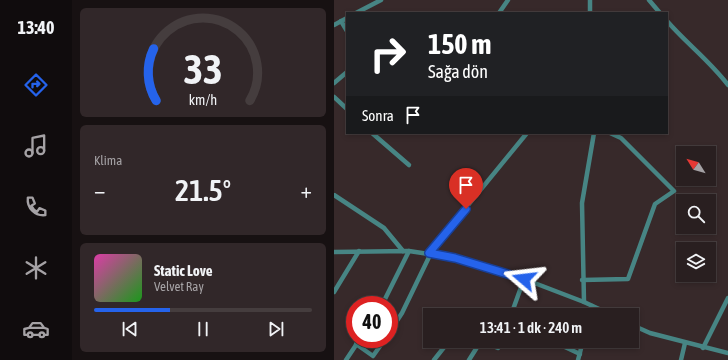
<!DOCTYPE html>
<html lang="tr">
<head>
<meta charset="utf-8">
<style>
  body { margin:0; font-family:"Asap Condensed",sans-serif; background:#312729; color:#f1f3f6; height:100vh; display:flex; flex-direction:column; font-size:15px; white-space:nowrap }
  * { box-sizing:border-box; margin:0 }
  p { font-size:13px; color:#a5a2a5 }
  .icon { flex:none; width:22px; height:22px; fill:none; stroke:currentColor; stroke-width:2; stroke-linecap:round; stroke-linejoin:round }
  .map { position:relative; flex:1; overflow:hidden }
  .details { display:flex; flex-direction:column; gap:8px; padding:8px; background:#171112; width:262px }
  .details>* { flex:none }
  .top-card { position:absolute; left:12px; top:12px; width:322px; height:122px; border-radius:0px; box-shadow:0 2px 6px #0003,0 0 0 1px #453d3e; background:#202124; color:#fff; overflow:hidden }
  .needle { width:26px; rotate:307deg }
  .tools { position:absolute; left:342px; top:146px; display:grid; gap:8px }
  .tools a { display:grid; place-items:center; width:40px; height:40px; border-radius:0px; background:#291f20; box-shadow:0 2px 6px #0003,0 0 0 1px #453d3e; font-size:20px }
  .speed { position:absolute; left:12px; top:296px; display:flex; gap:8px; font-size:20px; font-weight:700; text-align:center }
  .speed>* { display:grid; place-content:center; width:52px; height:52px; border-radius:50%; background:#291f20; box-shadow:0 2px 6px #0003,0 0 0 1px #453d3e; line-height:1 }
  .speed .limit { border:6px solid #d22; background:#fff; color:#111 }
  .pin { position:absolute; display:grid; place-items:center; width:34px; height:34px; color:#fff; margin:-41px -17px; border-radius:50% 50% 50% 0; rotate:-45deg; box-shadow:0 0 4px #0007 }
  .pin .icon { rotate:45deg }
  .me { position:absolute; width:44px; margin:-22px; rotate:287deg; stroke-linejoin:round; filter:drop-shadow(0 0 3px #0008) }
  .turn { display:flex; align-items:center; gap:14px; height:84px; padding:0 16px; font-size:18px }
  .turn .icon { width:52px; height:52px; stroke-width:2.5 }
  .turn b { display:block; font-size:28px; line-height:34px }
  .then { display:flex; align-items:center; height:38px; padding:0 16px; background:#0003; gap:8px; font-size:15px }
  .big { font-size:30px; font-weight:600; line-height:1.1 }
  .details .widget { flex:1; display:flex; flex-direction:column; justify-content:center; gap:6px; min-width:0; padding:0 14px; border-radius:6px; background:#312729 }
  .details .dial { align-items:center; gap:0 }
  .dial svg { height:104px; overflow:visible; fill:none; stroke:#453d3e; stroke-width:7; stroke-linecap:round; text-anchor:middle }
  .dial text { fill:#f1f3f6; stroke:none }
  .song { display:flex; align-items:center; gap:12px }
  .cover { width:48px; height:48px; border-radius:6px; background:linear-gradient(135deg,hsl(320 70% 55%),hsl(120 70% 35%)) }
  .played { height:4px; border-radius:2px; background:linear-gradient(90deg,#2563eb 35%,#453d3e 35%) }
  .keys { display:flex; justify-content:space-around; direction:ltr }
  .heat { display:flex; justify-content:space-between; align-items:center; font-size:22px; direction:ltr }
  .trip { position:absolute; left:89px; top:308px; width:216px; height:40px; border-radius:0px; background:#291f20; box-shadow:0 2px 6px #0003,0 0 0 1px #453d3e; font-weight:600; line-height:40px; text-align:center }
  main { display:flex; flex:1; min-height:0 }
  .tabs { display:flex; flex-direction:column; width:72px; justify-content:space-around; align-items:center; background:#100c0d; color:#a5a2a5 }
  .tabs .icon { width:28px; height:28px }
  .tabs .current { color:#2563eb }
  .tabs b { font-size:18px; color:#f1f3f6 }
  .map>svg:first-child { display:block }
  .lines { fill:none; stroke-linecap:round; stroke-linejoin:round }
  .minor { stroke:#478584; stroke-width:4.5 }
  .route-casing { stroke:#184099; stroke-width:10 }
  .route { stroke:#2563eb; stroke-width:7 }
</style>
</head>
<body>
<main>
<nav class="tabs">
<b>13:40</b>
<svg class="icon current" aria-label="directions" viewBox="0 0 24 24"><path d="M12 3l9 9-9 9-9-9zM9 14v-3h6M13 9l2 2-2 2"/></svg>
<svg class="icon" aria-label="music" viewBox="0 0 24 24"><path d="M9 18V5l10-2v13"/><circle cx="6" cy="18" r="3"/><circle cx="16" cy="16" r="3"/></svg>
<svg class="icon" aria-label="phone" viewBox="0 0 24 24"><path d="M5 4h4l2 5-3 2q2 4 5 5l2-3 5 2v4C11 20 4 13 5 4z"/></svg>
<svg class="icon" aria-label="climate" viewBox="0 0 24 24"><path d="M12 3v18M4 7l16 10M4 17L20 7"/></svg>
<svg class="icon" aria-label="car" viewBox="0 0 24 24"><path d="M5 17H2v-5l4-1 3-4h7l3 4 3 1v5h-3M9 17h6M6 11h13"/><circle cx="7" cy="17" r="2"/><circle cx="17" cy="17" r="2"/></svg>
</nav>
<section class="details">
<div class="widget dial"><svg viewBox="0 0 100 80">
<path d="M14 69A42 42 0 1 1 86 69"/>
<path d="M14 69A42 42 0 0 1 12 29" stroke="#2563eb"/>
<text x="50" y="56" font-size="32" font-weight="700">33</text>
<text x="50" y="72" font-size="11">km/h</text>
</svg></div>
<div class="widget"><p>Klima</p>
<div class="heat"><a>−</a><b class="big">21.5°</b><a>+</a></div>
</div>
<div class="widget">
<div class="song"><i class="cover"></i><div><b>Static Love</b><p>Velvet Ray</p></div></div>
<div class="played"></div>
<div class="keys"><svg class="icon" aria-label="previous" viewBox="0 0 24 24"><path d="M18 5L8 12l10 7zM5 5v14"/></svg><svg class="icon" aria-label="pause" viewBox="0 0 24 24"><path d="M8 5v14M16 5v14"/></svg><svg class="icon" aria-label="next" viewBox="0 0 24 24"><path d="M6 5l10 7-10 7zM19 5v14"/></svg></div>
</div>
</section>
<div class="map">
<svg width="394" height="360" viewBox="0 0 394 360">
  <rect width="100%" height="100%" fill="#37292a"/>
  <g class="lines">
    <g class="minor">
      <polyline points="256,0 256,13"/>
      <polyline points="315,0 326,13"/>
      <polyline points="22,13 47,0"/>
      <polyline points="165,13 174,0"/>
      <polyline points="7,21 13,31"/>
      <path d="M333,21C352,43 376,61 394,85"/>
      <polyline points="0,25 13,18"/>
      <polyline points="0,83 13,72"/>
      <polyline points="0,97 13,109"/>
      <polyline points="38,133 75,165"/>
      <polyline points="0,195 50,228 69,251"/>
      <polyline points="0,252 75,251 121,258 190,279 250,302 278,315"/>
      <polyline points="95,253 193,133"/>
      <polyline points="248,280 294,279 321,204 340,191 287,138 276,133"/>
      <polyline points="0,292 25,251"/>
      <polyline points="250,302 248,203 260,133"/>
      <polyline points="48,305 75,251"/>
      <polyline points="177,315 190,279"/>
      <polyline points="256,315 258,306"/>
      <polyline points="298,325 316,333 394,353"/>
      <polyline points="55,333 68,313 97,253"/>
      <polyline points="147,341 164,348 167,341"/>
      <polyline points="218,341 246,354"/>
      <polyline points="22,344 39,356 51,339"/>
      <polyline points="369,348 394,298"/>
      <polyline points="12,360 26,339"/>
      <polyline points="100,360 115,341"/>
      <polyline points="135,360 147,341"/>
      <polyline points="244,360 249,341"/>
      <polyline points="347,360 351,343"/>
    </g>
  </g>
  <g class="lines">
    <defs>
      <polyline id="route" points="132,209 95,253 121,258 190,279"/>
    </defs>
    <use href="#route" class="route-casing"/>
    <use href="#route" class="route"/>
  </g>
</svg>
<div class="tools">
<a><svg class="needle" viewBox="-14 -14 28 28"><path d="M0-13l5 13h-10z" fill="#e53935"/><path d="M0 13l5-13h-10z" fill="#a5a2a5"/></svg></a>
<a><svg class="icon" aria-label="search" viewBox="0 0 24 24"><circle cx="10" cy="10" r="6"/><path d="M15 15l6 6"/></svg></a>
<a><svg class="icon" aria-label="layers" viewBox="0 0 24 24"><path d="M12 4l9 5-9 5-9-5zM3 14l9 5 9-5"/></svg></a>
</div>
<div class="speed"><div class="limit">40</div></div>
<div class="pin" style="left:132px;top:209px;background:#d93025"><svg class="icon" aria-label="arrive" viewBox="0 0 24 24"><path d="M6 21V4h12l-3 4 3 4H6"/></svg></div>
<svg class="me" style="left:190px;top:279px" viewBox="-20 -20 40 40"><path d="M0-17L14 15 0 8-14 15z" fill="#2563eb" stroke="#fff" stroke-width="4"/></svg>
<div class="trip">13:41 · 1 dk · 240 m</div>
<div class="top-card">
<div class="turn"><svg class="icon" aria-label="right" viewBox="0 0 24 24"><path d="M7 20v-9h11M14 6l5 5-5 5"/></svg><div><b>150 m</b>Sağa dön</div></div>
<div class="then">Sonra<svg class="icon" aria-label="arrive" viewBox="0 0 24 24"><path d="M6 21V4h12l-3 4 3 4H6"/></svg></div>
</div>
</div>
</main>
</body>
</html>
